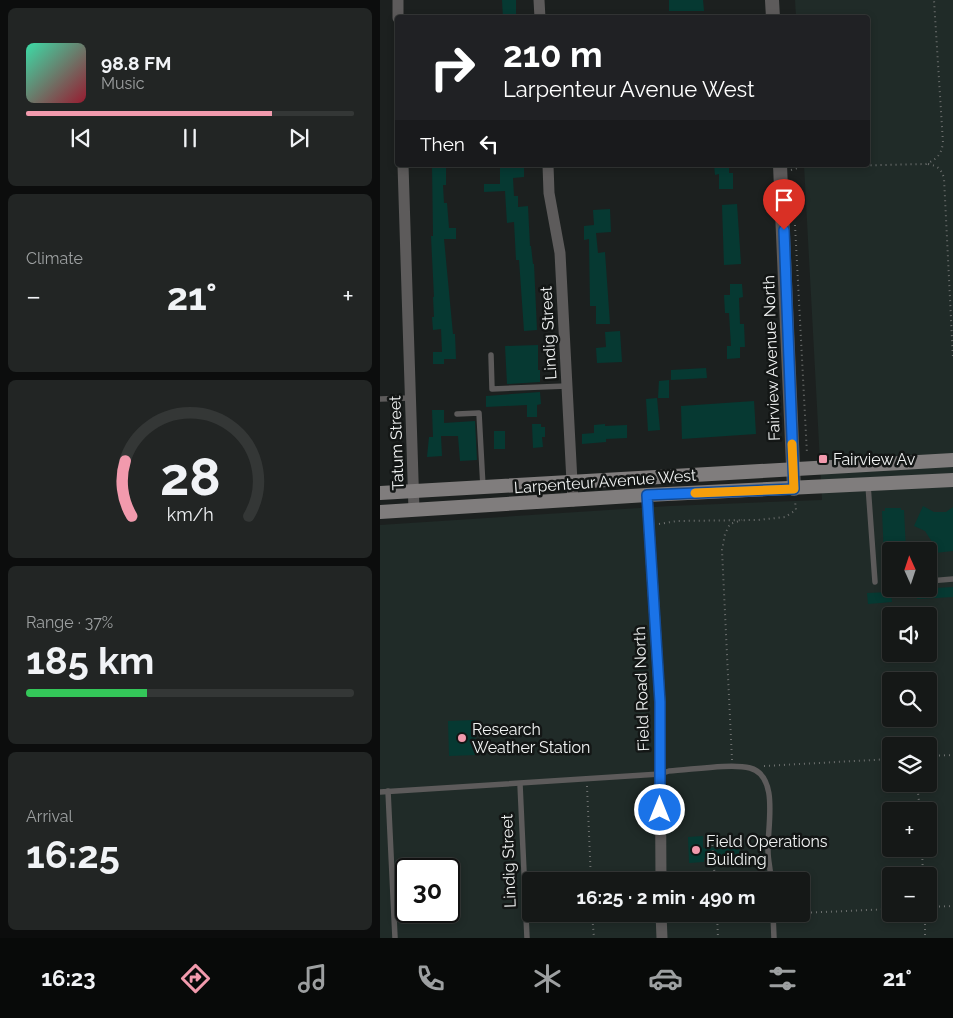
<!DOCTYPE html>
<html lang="en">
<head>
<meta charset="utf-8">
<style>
  body { margin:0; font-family:Raleway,sans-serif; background:#222524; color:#f1f3f6; height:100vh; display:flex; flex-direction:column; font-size:19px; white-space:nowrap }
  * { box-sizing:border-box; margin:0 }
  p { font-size:16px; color:#9da0a1 }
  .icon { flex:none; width:28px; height:28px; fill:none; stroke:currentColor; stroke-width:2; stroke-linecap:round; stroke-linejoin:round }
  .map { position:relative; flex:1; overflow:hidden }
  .details { display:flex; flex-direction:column; gap:8px; padding:8px; background:#0c0d0d; width:380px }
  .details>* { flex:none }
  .top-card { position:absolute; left:15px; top:15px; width:475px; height:152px; border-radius:5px; box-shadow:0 2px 8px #0003,0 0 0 1px #343736; background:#202124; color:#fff; overflow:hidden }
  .needle { width:32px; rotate:357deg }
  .controls { position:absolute; left:502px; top:542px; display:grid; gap:10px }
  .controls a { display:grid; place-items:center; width:55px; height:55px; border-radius:5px; background:#151817; box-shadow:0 2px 8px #0003,0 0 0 1px #343736; font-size:25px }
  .speed { position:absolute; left:15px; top:858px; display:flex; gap:10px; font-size:25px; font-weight:700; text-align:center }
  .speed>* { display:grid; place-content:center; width:65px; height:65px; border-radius:50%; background:#151817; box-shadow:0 2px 8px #0003,0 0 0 1px #343736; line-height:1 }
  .speed .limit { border:2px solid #111; border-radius:8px; background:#fff; color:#111 }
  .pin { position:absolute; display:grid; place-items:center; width:42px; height:42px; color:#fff; margin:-51px -21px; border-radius:50% 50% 50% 0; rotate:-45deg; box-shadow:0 0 5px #0007 }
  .pin .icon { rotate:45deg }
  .me { position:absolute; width:55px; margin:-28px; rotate:0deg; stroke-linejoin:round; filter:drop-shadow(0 0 4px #0008) }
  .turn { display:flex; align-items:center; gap:18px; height:105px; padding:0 25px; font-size:22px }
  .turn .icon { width:65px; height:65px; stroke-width:2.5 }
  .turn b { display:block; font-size:35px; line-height:42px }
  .then { display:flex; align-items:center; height:48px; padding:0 25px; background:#0003; gap:10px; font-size:19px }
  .big { font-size:38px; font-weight:700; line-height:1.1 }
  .details .card { flex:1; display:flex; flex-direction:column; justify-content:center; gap:8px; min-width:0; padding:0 18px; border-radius:8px; background:#222524 }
  .details .dial { align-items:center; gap:0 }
  .dial svg { height:130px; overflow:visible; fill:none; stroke:#343736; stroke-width:7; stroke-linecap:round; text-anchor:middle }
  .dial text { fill:#f1f3f6; stroke:none }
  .song { display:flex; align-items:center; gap:15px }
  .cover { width:60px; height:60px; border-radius:8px; background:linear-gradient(135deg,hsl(160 70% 55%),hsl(350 70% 35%)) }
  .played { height:5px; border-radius:2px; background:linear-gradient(90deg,#f29aad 75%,#343736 75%) }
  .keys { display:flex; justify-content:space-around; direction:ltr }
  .heat { display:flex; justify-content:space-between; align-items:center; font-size:28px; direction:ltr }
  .charge { height:8px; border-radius:4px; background:linear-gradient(90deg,#34c759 37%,#343736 0) }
  .trip { position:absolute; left:142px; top:872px; width:288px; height:50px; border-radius:5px; background:#151817; box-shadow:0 2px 8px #0003,0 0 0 1px #343736; font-weight:700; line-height:50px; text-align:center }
  .menu { display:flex; height:80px; justify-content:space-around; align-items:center; background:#080a09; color:#9da0a1 }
  .menu .icon { width:35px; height:35px }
  .menu .selected { color:#f29aad }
  .menu b { font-size:22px; color:#f1f3f6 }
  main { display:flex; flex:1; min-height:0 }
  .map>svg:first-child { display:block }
  .built { fill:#202b28; fill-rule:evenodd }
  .building { fill:#063932 }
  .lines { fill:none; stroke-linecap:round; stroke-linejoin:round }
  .path { stroke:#6c6f6e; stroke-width:2; stroke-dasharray:1 4; stroke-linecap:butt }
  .service { stroke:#5d5b5b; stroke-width:5.5 }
  .minor { stroke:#5d5b5b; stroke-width:11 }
  .tertiary { stroke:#5d5b5b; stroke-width:14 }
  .secondary { stroke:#807d7d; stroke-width:14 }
  .route-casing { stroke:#114b97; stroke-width:12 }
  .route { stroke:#1a73e8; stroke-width:9 }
  .slow { stroke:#f59e0b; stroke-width:9 }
  .poi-dot { fill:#f29aad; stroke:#131615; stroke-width:2 }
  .labels { text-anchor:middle; stroke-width:5; stroke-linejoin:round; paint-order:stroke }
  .street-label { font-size:16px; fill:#f0f2f2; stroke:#131615 }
  .poi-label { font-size:16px; fill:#f0f2f2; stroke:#131615; text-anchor:start }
</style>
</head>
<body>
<main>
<section class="details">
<div class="card">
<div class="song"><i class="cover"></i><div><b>98.8 FM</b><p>Music</p></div></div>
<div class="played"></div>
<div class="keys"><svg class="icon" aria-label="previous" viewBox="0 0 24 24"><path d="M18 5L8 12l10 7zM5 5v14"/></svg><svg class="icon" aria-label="pause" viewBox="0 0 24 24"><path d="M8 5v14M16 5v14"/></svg><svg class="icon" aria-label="next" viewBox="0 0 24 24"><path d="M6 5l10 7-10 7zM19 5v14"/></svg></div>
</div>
<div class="card"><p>Climate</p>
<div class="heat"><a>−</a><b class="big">21°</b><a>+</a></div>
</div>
<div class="card dial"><svg viewBox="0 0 100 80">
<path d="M14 69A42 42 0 1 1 86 69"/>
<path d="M14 69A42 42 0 0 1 10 35" stroke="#f29aad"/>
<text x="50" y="56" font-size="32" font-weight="700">28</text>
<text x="50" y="72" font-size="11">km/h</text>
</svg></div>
<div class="card"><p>Range · 37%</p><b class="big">185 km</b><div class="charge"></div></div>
<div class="card"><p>Arrival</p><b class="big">16:25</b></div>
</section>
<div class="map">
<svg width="573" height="938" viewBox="0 0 573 938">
  <rect width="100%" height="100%" fill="#1c201f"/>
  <path class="built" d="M415,0H573V938H0V525L290,506L442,500L424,165H488V18L416,17ZM511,551H549V589H511ZM511,616H549V654H511ZM511,681H549V719H511ZM511,746H549V784H511ZM511,811H549V849H511ZM26,869H69V911H26ZM511,876H549V914H511ZM151,881H421V914H151Z"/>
  <g class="building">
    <polygon points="122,0 136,0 136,18 123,18"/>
    <polygon points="289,0 323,0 324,11 289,11"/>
    <polygon points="52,165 66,165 66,185 63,185 64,203 67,203 69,228 76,228 76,239 64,239 73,334 75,334 76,359 64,359 64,364 53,364 53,352 62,352 61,329 53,330 52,317 54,317 53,297 54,297 51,236 53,236"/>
    <polygon points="120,165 144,165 144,177 133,178 134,196 138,196 138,207 148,206 150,246 151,246 153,264 154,264 157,330 144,331 139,260 136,260 134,222 127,223 125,191 104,192 104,184 120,184"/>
    <polygon points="334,165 349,165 349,173 353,173 353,189 339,189 339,174 335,175"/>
    <polygon points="357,204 361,264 344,265 342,205"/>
    <polygon points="230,209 231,232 216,233 218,253 225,252 230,324 216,324 216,306 210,306 209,239 204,240 204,226 214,225 213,210"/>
    <polygon points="350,284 362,284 363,297 359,298 360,324 364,324 365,347 360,347 360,358 347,359 347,346 351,346 349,313 345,313 344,295 350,295"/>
    <polygon points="240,331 242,362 217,363 216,348 226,347 225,332"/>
    <polygon points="158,345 158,370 160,370 160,382 127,384 125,346"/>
    <polygon points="326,368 327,378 291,380 291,370"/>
    <polygon points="289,380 289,398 278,398 279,381"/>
    <polygon points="160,392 161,404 157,405 157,417 147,417 147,405 106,407 106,396"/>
    <polygon points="277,398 280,430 268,431 266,399"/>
    <polygon points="374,401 376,434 302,439 301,406"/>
    <polygon points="52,410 64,410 64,423 95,421 97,460 80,461 78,436 61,436 62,456 47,457 49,437 53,437"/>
    <polygon points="152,424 161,424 161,427 165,427 165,437 162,437 163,447 153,448"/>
    <polygon points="225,424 225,426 247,425 247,438 226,439 226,442 202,444 202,434 214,433 214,425"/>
    <rect x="114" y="431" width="11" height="18"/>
    <polygon points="543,506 554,512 566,512 573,507 573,551 555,553 554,545 545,531 534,526"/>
    <polygon points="505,508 521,508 521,510 524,510 526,551 511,551 511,557 504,557 502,511 505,511"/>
    <polygon points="573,587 573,597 537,599 536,589"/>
    <polygon points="511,592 512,602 488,604 487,593"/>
    <polygon points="95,720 96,755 69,756 68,721"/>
    <polygon points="323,836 323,848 359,846 360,856 324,858 324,862 309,863 308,837"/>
  </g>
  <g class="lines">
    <g class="path">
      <path d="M548,164C558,166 561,169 564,178L573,359"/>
      <path d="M411,170L421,167L546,164C557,159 561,155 563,143L554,0"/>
      <polyline points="415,225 427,454"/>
      <polyline points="279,524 297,521 378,520 405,517 416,510 415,501"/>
      <polyline points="549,756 573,755"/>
      <polyline points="352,760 342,550 345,534 350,524 362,520"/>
      <polyline points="384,766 511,759"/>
      <polyline points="537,784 540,811"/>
      <polyline points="207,786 211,881"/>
      <polyline points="332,840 335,881"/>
      <polyline points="542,849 543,876"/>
      <polyline points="549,907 573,906"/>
      <polyline points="421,913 511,909"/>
      <polyline points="212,914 214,938"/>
      <polyline points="337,914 338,938"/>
      <polyline points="403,914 412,914"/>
      <polyline points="545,914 545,938"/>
    </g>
    <g class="service">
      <polyline points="111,355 112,389 187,386"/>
      <polyline points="0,399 30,398"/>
      <polyline points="77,414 99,413 103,487"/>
      <polyline points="488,485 495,582"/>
      <polyline points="549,581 573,579"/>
      <polyline points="140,784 147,938"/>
      <polyline points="8,791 15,938"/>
      <path d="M0,792L280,774L289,771C310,770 351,763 370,768C400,776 387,828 388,851C388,861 391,871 391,881"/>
      <polyline points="393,914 394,938"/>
    </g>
    <g class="minor">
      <polyline points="18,0 18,18"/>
      <polyline points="159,0 160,18"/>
      <polyline points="23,165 34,510"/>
      <polyline points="168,165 169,193 180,253 193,501"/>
      <polyline points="267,495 280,702 281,881"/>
      <polyline points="281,914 282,938"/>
    </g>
    <g class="tertiary">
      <polyline points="392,0 393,18"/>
      <polyline points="400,165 414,489"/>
    </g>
    <g class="secondary">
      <polyline points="0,493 573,460"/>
      <polyline points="0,512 267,495 573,480"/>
    </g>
  </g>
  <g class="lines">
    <defs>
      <polyline id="route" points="280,810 280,702 267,495 414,489 404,230"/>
    </defs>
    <use href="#route" class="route-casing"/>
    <use href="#route" class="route"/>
    <polyline class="slow" points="315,493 414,489 412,444"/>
  </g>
  <g class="poi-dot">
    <rect x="438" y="454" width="10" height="10" rx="2.5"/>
    <circle cx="82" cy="738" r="5"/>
    <circle cx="316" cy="850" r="5"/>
  </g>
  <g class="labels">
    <g class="street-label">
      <text transform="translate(168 333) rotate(-93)" y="6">Lindig Street</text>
      <text transform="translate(391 358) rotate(-92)" y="6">Fairview Avenue North</text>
      <text transform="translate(16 443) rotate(-92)" y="6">Tatum Street</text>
      <text transform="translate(225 481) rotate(-4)" y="6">Larpenteur Avenue West</text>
      <text transform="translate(261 689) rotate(-92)" y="6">Field Road North</text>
      <text transform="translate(128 861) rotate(-92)" y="6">Lindig Street</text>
    </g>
    <g class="poi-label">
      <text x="453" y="465">Fairview Av</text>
      <text x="92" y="735">Research<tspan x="92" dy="18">Weather Station</tspan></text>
      <text x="326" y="847">Field Operations<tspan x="326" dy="18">Building</tspan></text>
    </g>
  </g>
</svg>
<div class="controls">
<a><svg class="needle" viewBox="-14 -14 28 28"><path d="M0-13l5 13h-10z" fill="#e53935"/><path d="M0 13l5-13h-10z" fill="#9da0a1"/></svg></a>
<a><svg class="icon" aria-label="sound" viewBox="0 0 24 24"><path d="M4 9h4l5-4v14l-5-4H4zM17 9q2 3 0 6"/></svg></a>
<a><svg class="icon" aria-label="search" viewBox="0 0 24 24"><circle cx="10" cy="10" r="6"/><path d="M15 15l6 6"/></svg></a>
<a><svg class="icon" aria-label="layers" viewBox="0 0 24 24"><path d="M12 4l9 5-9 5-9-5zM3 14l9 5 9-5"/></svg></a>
<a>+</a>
<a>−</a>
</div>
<div class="speed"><div class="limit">30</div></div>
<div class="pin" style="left:404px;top:230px;background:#d93025"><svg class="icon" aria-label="arrive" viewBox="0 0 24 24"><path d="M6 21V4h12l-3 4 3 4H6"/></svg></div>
<svg class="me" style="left:280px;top:810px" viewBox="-20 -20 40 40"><circle r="17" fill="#1a73e8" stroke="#fff" stroke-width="3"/><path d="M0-11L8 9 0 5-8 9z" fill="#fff"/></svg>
<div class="trip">16:25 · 2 min · 490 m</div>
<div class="top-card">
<div class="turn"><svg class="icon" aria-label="right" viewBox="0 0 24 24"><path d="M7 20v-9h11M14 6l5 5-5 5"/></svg><div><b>210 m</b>Larpenteur Avenue West</div></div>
<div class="then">Then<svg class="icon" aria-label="left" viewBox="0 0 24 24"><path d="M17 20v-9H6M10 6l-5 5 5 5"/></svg></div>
</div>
</div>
</main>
<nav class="menu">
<b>16:23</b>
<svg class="icon selected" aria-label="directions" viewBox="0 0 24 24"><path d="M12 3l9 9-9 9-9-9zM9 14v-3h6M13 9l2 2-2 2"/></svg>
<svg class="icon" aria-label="music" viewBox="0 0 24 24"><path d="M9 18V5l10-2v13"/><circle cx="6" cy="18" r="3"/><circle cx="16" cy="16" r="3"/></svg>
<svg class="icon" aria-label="phone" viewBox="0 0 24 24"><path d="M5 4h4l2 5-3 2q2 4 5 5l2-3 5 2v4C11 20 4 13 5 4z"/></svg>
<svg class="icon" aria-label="climate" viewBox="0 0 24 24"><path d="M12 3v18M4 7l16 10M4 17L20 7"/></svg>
<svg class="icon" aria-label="car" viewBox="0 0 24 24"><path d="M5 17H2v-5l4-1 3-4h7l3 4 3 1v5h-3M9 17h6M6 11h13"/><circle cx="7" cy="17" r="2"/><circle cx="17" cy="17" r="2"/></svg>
<svg class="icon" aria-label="filters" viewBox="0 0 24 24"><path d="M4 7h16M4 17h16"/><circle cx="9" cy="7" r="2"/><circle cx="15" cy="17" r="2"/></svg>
<b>21°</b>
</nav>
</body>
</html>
